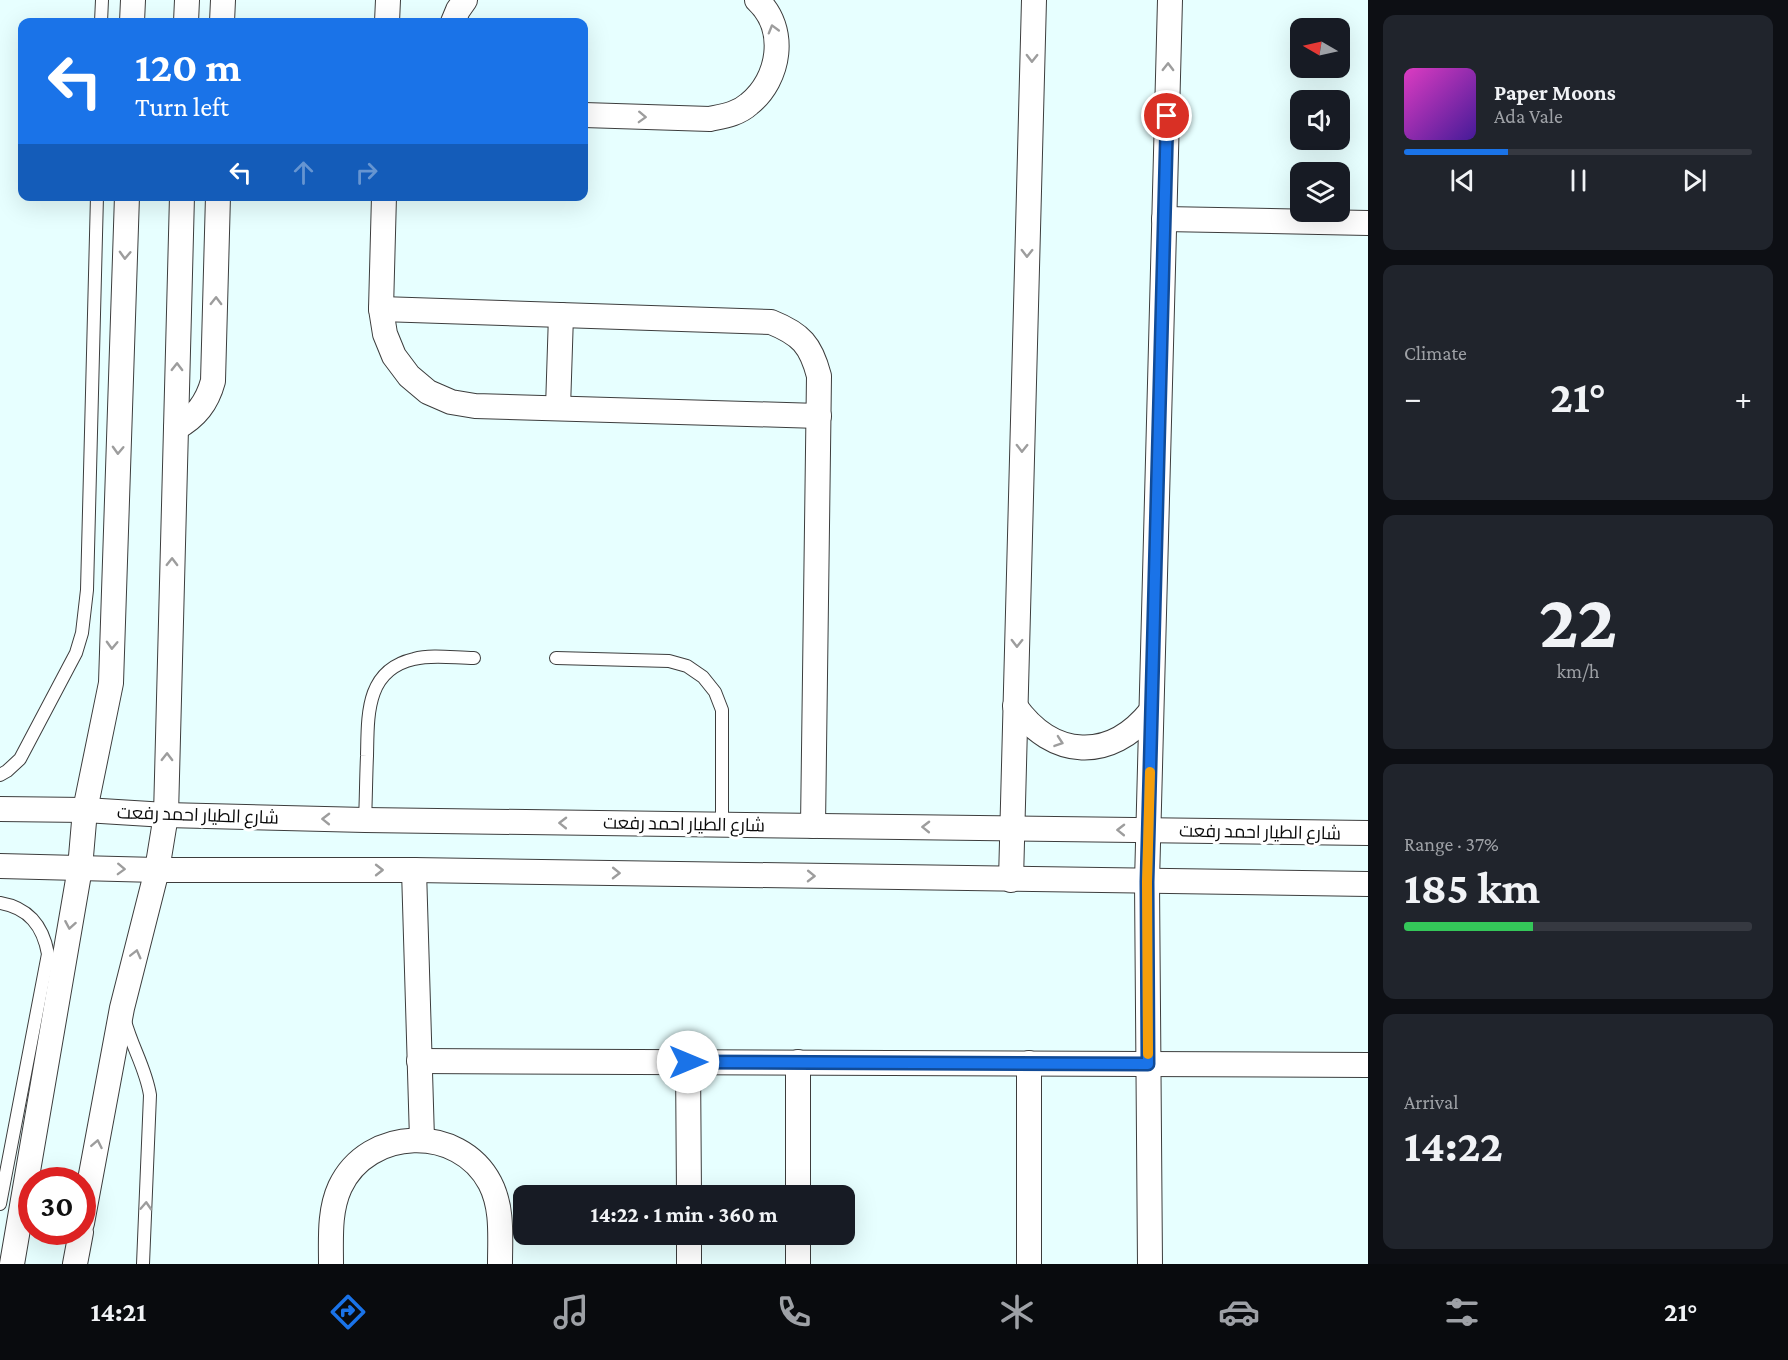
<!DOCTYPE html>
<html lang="en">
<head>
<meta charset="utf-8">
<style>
  body { margin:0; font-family:"Crimson Pro",Cairo,serif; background:#20242c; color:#f1f3f6; height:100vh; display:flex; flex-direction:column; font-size:22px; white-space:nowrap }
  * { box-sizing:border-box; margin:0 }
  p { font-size:20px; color:#9ea1a6 }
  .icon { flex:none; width:33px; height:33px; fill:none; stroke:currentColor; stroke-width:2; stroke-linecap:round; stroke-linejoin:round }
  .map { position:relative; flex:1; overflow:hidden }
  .side { display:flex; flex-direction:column; gap:15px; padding:15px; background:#0d0f14; width:420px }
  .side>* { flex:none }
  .guide { position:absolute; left:18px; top:18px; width:570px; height:183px; border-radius:12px; box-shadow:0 6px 24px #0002; background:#1a73e8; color:#fff; overflow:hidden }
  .needle { width:39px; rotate:279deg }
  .fabs { position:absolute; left:1290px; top:18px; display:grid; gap:12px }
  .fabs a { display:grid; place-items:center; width:60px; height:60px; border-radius:12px; background:#171b24; box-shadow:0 6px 24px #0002; font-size:30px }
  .speed { position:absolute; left:18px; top:1167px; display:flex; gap:12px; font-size:30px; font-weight:700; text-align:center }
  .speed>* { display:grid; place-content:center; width:78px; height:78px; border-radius:50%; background:#171b24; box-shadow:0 6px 24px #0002; line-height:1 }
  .speed .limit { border:9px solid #d22; background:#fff; color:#111 }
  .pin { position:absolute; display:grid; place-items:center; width:51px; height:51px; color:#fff; margin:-26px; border:3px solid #fff; border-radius:50%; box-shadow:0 2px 6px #0007 }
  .me { position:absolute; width:66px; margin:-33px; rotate:90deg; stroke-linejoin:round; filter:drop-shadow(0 0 4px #0008) }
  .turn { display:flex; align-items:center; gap:21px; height:126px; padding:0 18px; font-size:27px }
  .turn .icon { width:78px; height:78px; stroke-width:2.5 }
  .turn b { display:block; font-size:42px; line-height:51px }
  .lanes { display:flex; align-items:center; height:57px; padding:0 18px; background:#0003; justify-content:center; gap:30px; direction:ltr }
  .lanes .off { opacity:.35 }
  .big { font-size:45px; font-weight:700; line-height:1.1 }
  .side .tile { flex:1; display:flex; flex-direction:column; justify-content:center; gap:9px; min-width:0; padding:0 21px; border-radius:12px; background:#20242c }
  .side .dial { align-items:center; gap:0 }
  .dial b { font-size:78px; line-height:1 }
  .song { display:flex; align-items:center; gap:18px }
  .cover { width:72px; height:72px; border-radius:9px; background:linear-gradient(135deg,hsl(310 70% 55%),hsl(260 70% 35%)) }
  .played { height:6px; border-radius:3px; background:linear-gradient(90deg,#1a73e8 30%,#363941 30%) }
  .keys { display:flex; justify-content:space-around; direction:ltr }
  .heat { display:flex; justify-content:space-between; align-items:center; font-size:33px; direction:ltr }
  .charge { height:9px; border-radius:4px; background:linear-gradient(90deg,#34c759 37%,#363941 0) }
  .trip { position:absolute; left:513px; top:1185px; width:342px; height:60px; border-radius:12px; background:#171b24; box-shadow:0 6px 24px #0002; font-weight:700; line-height:60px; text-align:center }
  .dock { display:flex; height:96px; justify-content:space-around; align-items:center; background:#090b0e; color:#9ea1a6 }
  .dock .icon { width:42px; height:42px }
  .dock .on { color:#1a73e8 }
  .dock b { font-size:27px; color:#f1f3f6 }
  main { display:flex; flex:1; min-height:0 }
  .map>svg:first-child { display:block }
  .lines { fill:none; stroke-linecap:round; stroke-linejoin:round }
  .service-casing { stroke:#3d3d3d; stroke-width:14 }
  .minor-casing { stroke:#3d3d3d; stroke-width:26 }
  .service { stroke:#fff; stroke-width:12 }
  .minor { stroke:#fff; stroke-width:24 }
  .oneway { stroke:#9d9d9d }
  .route-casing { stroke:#114b97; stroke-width:15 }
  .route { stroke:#1a73e8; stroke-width:10 }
  .slow { stroke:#f59e0b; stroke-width:10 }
  .labels { text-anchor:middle; stroke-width:6; stroke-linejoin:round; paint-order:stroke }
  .street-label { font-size:18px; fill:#0a0a0a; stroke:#fff }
</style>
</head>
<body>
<main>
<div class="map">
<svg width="1368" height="1264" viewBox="0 0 1368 1264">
  <rect width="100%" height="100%" fill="#e7ffff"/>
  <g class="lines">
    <defs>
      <g id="service">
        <polyline points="101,22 102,0"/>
        <polyline points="556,658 669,661 687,666 703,677 715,692 722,710 722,825"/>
        <polyline points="0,775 7,771 20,759 76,653 82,633 87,590 97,196"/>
        <path d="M365,820C366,799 366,777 367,756C368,716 365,670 414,659C432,654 455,658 474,658"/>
        <path d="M0,903C29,908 43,926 48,954L0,1204"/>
        <path d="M125,1021C132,1047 146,1069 150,1095L143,1264"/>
      </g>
      <g id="minor">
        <polyline points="132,22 133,0"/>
        <polyline points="186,22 187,0"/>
        <polyline points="222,22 223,0"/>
        <polyline points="387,22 388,0"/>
        <polyline points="453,22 458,10 465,0"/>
        <path d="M584,115L710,119C724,116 738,114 749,104C780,79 788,29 757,0"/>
        <polyline points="384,196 381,309 385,334 394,356 409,376 428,392 451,402 475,406 819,416"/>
        <polyline points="1164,219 1368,223"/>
        <path d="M381,309L771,322C801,334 811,345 819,376L813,826"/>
        <polyline points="558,408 561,315"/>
        <path d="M176,428C196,417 207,403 213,381L218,196"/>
        <path d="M1015,706C1053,759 1110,762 1151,711"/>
        <polyline points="0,809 85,810 166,815 365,820 1368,833"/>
        <polyline points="0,866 157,870 414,870 1368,884"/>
        <polyline points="414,870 422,1139"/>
        <polyline points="1011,880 1034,0"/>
        <polyline points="419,1061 1368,1065"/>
        <polyline points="688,1062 689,1196"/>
        <polyline points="798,1062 798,1196"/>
        <polyline points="1029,1063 1029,1264"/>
        <polyline points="82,1223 122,1008 157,870 166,815 182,196"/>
        <polyline points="689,1234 689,1264"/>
        <polyline points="798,1234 798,1264"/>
        <polyline points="12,1264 80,868 85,810 111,683 127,196"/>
        <polyline points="75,1264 81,1232"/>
        <path d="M331,1264C331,1238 329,1211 340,1187C368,1127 459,1124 490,1183C503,1208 500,1237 500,1264"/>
        <polyline points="1150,1264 1147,882 1170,0"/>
      </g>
    </defs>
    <use href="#service" class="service-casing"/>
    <use href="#minor" class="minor-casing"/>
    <use href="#service" class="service"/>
    <use href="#minor" class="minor"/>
  </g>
  <defs><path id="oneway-chevron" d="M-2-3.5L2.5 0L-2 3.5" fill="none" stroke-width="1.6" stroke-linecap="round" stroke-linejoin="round" transform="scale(1.5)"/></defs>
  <g class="oneway">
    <use href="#oneway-chevron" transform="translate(773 29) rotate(-106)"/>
    <use href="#oneway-chevron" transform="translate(1032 58) rotate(91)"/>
    <use href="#oneway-chevron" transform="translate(1168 67) rotate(-89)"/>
    <use href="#oneway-chevron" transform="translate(642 117) rotate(2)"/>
    <use href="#oneway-chevron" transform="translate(1027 253) rotate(91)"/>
    <use href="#oneway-chevron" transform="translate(125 255) rotate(92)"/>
    <use href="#oneway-chevron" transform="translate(216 301) rotate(-89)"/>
    <use href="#oneway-chevron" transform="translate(177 367) rotate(-89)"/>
    <use href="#oneway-chevron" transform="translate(1022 448) rotate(91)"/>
    <use href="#oneway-chevron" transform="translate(118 450) rotate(92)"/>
    <use href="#oneway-chevron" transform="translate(172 562) rotate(-89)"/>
    <use href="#oneway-chevron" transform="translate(1017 643) rotate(91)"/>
    <use href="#oneway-chevron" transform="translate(112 645) rotate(92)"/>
    <use href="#oneway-chevron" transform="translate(1059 742) rotate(19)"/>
    <use href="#oneway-chevron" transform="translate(167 757) rotate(-89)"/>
    <use href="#oneway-chevron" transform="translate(326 819) rotate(-179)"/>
    <use href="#oneway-chevron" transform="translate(563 823) rotate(-179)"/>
    <use href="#oneway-chevron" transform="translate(926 827) rotate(-179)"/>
    <use href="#oneway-chevron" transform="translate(1121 830) rotate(-179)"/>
    <use href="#oneway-chevron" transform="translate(121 869) rotate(2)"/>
    <use href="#oneway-chevron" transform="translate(379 870)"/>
    <use href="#oneway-chevron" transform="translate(616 873) rotate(1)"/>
    <use href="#oneway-chevron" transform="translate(811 876) rotate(1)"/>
    <use href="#oneway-chevron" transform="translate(70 925) rotate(100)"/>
    <use href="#oneway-chevron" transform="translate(136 954) rotate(-76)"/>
    <use href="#oneway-chevron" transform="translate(97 1144) rotate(-79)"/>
    <use href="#oneway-chevron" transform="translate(146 1206) rotate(-87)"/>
  </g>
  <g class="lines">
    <defs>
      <polyline id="route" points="688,1062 1148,1064 1147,882 1167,116"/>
    </defs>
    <use href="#route" class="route-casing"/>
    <use href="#route" class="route"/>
    <polyline class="slow" points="1148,1054 1147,882 1150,772"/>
  </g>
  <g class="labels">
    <g class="street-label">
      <text transform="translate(198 815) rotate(2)" y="6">شارع الطيار احمد رفعت</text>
      <text transform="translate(684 824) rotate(1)" y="6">شارع الطيار احمد رفعت</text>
      <text transform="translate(1260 832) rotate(1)" y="6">شارع الطيار احمد رفعت</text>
    </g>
  </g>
</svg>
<div class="fabs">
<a><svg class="needle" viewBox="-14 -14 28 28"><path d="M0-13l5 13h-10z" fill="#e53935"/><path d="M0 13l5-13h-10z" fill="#9ea1a6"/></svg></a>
<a><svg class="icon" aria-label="sound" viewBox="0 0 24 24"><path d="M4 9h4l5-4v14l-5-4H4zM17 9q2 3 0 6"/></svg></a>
<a><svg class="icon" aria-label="layers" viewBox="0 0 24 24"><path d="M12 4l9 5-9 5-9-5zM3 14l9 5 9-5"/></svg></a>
</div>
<div class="speed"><div class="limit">30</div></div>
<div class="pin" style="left:1167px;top:116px;background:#d93025"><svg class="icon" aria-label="arrive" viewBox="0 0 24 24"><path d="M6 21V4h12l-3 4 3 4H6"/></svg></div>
<svg class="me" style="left:688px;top:1062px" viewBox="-20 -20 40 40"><circle r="19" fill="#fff"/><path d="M0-13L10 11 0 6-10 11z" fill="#1a73e8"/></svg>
<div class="trip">14:22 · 1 min · 360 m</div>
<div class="guide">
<div class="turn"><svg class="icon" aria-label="left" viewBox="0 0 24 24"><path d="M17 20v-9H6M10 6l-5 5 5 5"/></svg><div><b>120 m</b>Turn left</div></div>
<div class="lanes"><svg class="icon" aria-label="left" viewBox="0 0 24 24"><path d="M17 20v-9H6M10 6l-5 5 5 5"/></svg><svg class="icon off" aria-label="ahead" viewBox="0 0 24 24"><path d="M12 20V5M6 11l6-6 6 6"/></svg><svg class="icon off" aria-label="right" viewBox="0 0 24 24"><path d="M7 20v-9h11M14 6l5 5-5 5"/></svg></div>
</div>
</div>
<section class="side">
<div class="tile">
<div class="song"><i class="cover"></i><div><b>Paper Moons</b><p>Ada Vale</p></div></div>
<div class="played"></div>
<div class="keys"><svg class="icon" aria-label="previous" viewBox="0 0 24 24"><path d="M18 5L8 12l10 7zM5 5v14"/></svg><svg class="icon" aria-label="pause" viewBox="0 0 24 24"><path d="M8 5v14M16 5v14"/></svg><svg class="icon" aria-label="next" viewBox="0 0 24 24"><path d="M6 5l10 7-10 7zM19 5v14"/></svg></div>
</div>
<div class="tile"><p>Climate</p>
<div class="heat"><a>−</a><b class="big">21°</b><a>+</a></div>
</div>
<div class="tile dial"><b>22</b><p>km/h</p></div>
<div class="tile"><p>Range · 37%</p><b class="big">185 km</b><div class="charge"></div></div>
<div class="tile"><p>Arrival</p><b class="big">14:22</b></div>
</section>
</main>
<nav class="dock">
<b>14:21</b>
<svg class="icon on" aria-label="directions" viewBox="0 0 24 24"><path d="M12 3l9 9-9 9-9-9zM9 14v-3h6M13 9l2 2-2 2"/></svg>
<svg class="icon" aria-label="music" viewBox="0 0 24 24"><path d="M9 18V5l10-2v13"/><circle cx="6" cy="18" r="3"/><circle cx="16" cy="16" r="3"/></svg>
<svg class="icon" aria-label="phone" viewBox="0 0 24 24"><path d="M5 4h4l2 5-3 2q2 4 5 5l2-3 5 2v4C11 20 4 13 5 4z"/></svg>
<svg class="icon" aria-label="climate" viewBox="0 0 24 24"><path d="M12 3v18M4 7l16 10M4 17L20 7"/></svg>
<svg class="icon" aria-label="car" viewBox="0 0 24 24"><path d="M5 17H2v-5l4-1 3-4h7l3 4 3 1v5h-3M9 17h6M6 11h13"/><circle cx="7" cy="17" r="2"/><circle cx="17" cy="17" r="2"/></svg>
<svg class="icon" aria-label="filters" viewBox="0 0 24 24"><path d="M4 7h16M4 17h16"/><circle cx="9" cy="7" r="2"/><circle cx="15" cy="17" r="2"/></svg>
<b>21°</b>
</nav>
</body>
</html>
